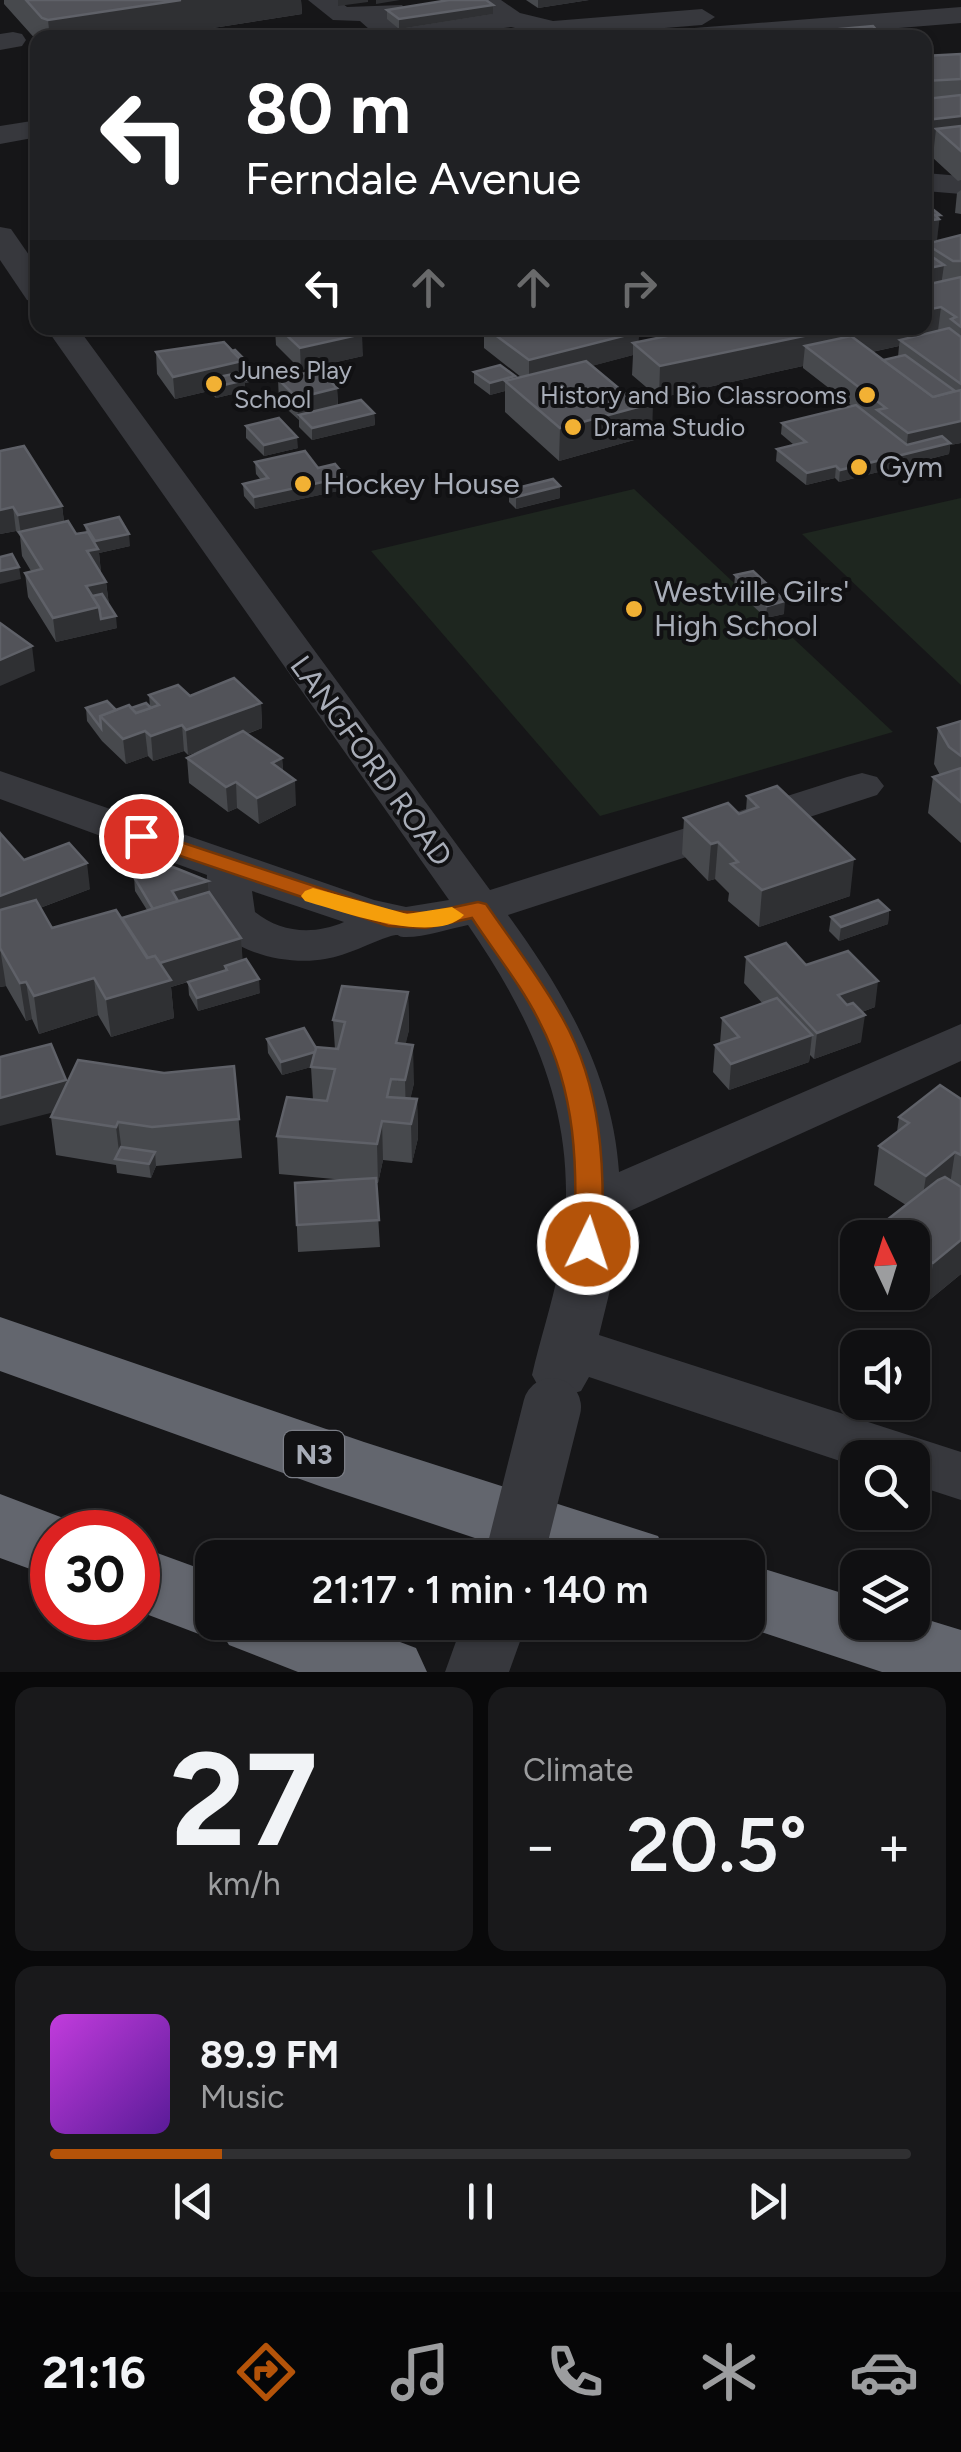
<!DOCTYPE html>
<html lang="en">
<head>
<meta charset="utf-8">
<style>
  body { margin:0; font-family:Figtree,sans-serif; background:#19191b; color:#f1f3f6; height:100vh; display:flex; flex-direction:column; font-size:38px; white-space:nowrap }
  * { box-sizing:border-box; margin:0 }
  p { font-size:32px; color:#9c9d9f }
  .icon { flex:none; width:55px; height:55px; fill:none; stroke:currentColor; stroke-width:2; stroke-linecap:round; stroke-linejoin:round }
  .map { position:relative; height:1672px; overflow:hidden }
  .drawer { display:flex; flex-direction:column; gap:15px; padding:15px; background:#09090a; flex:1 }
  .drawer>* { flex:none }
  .top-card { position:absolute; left:30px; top:30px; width:902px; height:305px; border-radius:20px; box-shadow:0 2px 8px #0004,0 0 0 2px #303032; background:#202124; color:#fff; overflow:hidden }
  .needle { width:65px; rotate:356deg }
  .buttons { position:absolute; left:840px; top:1220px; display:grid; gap:20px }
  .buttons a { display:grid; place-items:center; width:90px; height:90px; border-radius:20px; background:#101012; box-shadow:0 2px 8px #0004,0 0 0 2px #303032; font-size:50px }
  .speed { position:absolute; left:30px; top:1510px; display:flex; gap:20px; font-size:50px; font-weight:700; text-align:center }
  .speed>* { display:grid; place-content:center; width:130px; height:130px; border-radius:50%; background:#101012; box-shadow:0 2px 8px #0004,0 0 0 2px #303032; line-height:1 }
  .speed .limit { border:15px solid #d22; background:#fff; color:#111 }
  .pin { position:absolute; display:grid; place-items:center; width:85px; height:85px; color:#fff; margin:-42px; border:5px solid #fff; border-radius:50%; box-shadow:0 2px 10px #0007 }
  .me { position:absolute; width:110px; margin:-55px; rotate:4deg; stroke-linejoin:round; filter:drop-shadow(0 0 8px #0008) }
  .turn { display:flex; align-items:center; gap:35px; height:210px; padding:0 50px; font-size:45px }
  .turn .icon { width:130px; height:130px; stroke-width:2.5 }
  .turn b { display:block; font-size:70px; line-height:85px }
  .lanes { display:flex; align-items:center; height:95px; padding:0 50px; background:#0003; justify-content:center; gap:50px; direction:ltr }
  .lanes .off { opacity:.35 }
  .big { font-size:75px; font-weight:600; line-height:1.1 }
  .drawer .widget { flex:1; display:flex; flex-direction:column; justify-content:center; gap:15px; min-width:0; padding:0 35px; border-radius:20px; background:#19191b }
  .drawer .dial { align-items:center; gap:0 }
  .dial b { font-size:130px; line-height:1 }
  .song { display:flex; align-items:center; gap:30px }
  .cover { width:120px; height:120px; border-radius:15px; background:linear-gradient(135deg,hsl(290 70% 55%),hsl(270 70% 35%)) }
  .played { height:10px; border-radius:5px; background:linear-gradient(90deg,#b45309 20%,#303032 20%) }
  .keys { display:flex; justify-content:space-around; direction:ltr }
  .heat { display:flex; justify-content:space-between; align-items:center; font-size:55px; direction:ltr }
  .drawer .tiles { flex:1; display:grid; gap:15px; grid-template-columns:1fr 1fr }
  .widget:last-child { grid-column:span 2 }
  .trip { position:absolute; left:195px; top:1540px; width:570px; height:100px; border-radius:20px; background:#101012; box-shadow:0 2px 8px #0004,0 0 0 2px #303032; font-weight:600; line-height:100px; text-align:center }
  .tab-bar { display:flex; height:160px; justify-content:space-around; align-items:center; background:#060607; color:#9c9d9f }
  .tab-bar .icon { width:70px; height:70px }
  .tab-bar .selected { color:#b45309 }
  .tab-bar b { font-size:45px; color:#f1f3f6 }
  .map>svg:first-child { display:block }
  .green { fill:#1e261f }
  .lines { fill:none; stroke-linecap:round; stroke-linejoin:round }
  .minor { fill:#37383d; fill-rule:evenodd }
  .highway { fill:#63666e; fill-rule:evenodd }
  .minor-bridge { stroke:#37383d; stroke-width:58 }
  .wall { fill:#47494d; fill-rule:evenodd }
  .shaded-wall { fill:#2f3033 }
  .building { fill:#525359; stroke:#5f6168; stroke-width:2.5 }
  .route { fill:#b45309; stroke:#753606; stroke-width:2.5 }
  .slow { fill:#f59e0b }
  .poi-dot { fill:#f2b134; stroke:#111113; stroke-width:4 }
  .labels { text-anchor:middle; stroke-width:8; stroke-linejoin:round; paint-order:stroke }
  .far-poi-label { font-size:25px; fill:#a8adb8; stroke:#111113; text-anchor:start }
  .shield { fill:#111113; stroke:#7b7e86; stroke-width:2.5 }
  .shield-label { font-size:28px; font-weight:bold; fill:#a8adb8 }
  .poi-label { font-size:30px; fill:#a8adb8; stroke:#111113; text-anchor:start }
  .street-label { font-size:30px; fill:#a8adb8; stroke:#111113 }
</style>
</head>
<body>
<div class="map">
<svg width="961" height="1672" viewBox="0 0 961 1672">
  <rect width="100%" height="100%" fill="#161618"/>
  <g class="green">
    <polygon points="634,489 893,732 600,816 371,551"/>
    <polygon points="961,498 961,685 802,534"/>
  </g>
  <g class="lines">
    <g class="minor">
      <polygon points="308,0 338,0 347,7 402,5 406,10 402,15 388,18 396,25 488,14 472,0 501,0 520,13 553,21 702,9 715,17 702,25 553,37 511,27 423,38 379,38 360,21 333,20"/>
      <polygon points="961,7 961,23 775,38 656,38 669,30"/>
      <polygon points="13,32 22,34 26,40 22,46 0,50 0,34"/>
      <polygon points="38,120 38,137 0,144 0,126"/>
      <polygon points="925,173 961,176 961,194 925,191"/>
      <polygon points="0,227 11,229 38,268 38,303 27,300 0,260"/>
      <path d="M46,328H78L490,890L847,777L862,773L877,777L884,786L877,795L508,915C564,992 613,1075 619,1172L961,1024V1061L619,1216L611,1286L599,1335L961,1452V1500L912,1484V1458H858V1467L589,1377L581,1391L561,1397L541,1391L532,1375C541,1335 555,1296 561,1256C581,1127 540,1030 468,925C448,929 426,937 406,937C395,937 402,933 391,936C369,943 349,955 325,959C288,966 225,953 209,914C204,902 206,888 207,875L0,799V771L374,900L406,907L449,900ZM252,891L344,922C314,935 281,933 255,912Z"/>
      <polygon points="463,1622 527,1622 509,1672 445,1672"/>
    </g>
    <g class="highway">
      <polygon points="0,1317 364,1442 658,1536 669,1558 535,1558 325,1488 0,1371"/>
      <polygon points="0,1494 79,1524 83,1532 52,1532 52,1577 0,1558"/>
      <polygon points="138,1546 212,1573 212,1622 347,1622 416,1648 427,1672 298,1672 229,1645 223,1635 212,1639 138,1611"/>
      <polygon points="748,1564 858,1598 858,1622 912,1622 912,1615 961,1630 961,1672 882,1672 731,1622 748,1622"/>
    </g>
    <polyline class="minor-bridge" points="514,1558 552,1407"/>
  </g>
  <g class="wall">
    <polygon points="4,0 301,0 302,14 149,38 38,38 38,42 4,4"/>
    <polygon points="526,0 589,0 538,8"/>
    <polygon points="387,10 493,14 399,29 387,19"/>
    <polygon points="961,54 961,180 958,181 932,157 934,147 925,148 925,55"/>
    <polygon points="961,190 961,214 955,213 957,193"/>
    <path d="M961,235V443L950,445L949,454L839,482L835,478L806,485L776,461L777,449L794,445L781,434L782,423L852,406L803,368V366L659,398L632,375L633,355L591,366L652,435L559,461L505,412V391L490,395L474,383V372L515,378L521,377L484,348V328H544L551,333L639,332L638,342L925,328L926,244ZM899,346L898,357L883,360L872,352Z"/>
    <polygon points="275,328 356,328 363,356 301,370 276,345"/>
    <polygon points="156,352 254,381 245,383 245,391 216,398 209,391 175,399 157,374"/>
    <polygon points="278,379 337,388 338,406 374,413 375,425 312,440 299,427 299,420 279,402"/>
    <polygon points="246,426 298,448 264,456 246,438"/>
    <polygon points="0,451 62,506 64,522 76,534 86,532 85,525 130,546 99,553 101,573 106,582 109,605 117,628 56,642 28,597 25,573 31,571 22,556 20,536 16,531 0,534"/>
    <polygon points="255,462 318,468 347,489 255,509 244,496 243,484 261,480 256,474"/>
    <polygon points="509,490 560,498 516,509 509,502"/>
    <polygon points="735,575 784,614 766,618 734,588"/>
    <polygon points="149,695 190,696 261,703 262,728 247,734 282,758 283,771 296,805 259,824 237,808 228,812 189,783 187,758 208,748 188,755 184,751 153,761 148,756 126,764 102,741 87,721 86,708 116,710 150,707"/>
    <polygon points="961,721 961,843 928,813 933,777 940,775 934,764 938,728"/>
    <polygon points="747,796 850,896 759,927 728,901 729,893 715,879 708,881 682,854 684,818 739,814 746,811"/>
    <polygon points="0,833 24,860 90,889 40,908 52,928 122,919 147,910 135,891 134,877 208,881 209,892 241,938 242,960 260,993 198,1011 189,995 188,982 171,987 174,1018 111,1037 98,1015 39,1034 32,1019 26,1021 6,986 0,987"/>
    <polygon points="889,910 888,924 839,941 829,931 831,917"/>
    <polygon points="746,957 806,965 875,1007 862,1012 861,1042 814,1059 810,1055 809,1062 729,1090 713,1072 715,1045 720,1043 722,1018 763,1004 744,983"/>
    <polygon points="408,992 409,1030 405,1044 414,1083 410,1099 417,1099 418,1138 412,1163 383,1160 378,1183 376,1183 380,1247 298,1252 295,1183 345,1180 279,1174 277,1136 313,1100 311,1067 282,1075 268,1053 267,1039 316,1048 335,1049 333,1020"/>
    <polygon points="234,1066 242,1158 156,1166 151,1178 117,1173 116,1165 56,1155 51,1117 67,1083"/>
    <polygon points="961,1099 961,1274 927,1302 912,1292 912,1238 877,1238 878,1227 906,1205 874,1185 879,1146 897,1132 899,1117"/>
  </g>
  <g class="shaded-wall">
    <polygon points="181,0 301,0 302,14 149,38 50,38 48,20"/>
    <polygon points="338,0 368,0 368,2 338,6"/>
    <polygon points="376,0 400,0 376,4"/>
    <polygon points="538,0 589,0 538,8"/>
    <polygon points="493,5 493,14 399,29 399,19"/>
    <polygon points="961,116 961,143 936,129 934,147 925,148 925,120"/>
    <polygon points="935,215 940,215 937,240 925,242 925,221"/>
    <polygon points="944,265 941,286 925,290 925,269"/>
    <polygon points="941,307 937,338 900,340 899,346 825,362 805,346 803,366 659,398 660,366 842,328 925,328 925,310"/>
    <polygon points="160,328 185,328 185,329 160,334"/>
    <polygon points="639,332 638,348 633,343 633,355 529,383 529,360"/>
    <polygon points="362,334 363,356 301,370 300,348"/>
    <polygon points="242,361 254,369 254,381 245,383 245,391 216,398 215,387 208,379 209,391 175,399 173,377"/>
    <polygon points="515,376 515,388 505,381 505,391 490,395 490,383"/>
    <polygon points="337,388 338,411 299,415 298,420 297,398"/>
    <polygon points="653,403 652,435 559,461 560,428"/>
    <polygon points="374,413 375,425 312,440 312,428"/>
    <polygon points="961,421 961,443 950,445 949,454 839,482 840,470 906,453 908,433"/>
    <polygon points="297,437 298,448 264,456 264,445"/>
    <polygon points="836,466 835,478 806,485 807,473"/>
    <polygon points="346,477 347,489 255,509 254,497"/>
    <polygon points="560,486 560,498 516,509 516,497"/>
    <polygon points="62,506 65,529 21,534 18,515"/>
    <polygon points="13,507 16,531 0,534 0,510"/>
    <polygon points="129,534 130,546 99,553 101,572 87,551 96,549 95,541"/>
    <polygon points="19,567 21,579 0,584 0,571"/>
    <polygon points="106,582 109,606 116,616 117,628 56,642 53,618 86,586"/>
    <polygon points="785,601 784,614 766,618 767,606"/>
    <polygon points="32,646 35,671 0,686 0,660"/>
    <polygon points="261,703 262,728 188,755 186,730"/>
    <polygon points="182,725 184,751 153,761 151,736"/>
    <polygon points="145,731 148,756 126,764 123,739"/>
    <polygon points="282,758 284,784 272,763"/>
    <polygon points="295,780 296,805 259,824 257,798"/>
    <polygon points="236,782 237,808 228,812 226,787"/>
    <polygon points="718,842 715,879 708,881 711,844"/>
    <polygon points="854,859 850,896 759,927 762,890"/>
    <polygon points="87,863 90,889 0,923 0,896"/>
    <polygon points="208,881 209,894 173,905 172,891"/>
    <polygon points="889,910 888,924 839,941 841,927"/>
    <polygon points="241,938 243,964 225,966 225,970 171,987 174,1018 111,1037 106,999 152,965"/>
    <polygon points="0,948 6,986 0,987"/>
    <polygon points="94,978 98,1015 39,1034 34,996"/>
    <polygon points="259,979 260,993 198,1011 197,998"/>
    <polygon points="878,981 875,1007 835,1022 838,995"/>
    <polygon points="26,982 32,1019 26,1021 20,983"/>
    <polygon points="408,992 409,1030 397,1082 396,1043"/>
    <polygon points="865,1015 861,1042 814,1059 817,1033"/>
    <polygon points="812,1035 809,1062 729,1090 731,1064"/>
    <polygon points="413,1045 414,1083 406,1119 405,1080"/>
    <polygon points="318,1051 319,1065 282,1075 281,1062"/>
    <polygon points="66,1080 70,1108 0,1126 0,1098"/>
    <polygon points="417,1099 418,1138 412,1163 411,1124"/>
    <polygon points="382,1121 383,1160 378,1183 377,1144"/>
    <polygon points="118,1122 123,1160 120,1160 116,1127"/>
    <polygon points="155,1152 156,1166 151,1178 149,1164"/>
    <polygon points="955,1152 949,1191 920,1215 926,1176"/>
    <polygon points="961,1240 961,1274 927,1302 933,1263"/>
  </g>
  <g class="building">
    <polygon points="26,0 181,0 48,20 42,18"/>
    <polygon points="449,0 486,0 493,5 399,19 387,10"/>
    <polygon points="873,26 883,38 739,38"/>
    <polygon points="961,54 961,79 925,81 925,56"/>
    <polygon points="961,95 961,116 925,120 925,99"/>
    <polygon points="961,126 961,151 936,129"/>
    <polygon points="925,203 940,215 935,215 939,219 925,221"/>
    <polygon points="961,235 961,261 953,261 926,244"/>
    <polygon points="925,252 944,265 925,269"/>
    <polygon points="961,277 961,327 951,319 956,317 941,307 925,310 925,285"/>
    <polygon points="279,328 356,328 362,334 300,348"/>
    <polygon points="486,328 544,328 551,333 571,328 633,328 639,332 529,360"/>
    <polygon points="706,328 842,328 660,366 633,343"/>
    <polygon points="949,328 961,337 961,384 900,340"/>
    <polygon points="851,336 933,397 961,390 961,421 908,433 877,410 886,408 805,346"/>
    <polygon points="224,342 242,361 173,377 156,352"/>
    <polygon points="235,350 254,369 243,372 242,361 232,351"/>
    <polygon points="905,355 955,391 933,397 883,360"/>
    <polygon points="586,361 628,396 640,393 653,403 560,428 505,381"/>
    <polygon points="500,365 515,376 490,383 474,372"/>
    <polygon points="319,370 337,388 297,398 278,379"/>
    <polygon points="238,373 245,380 215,387 208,379"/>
    <polygon points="361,400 374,413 312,428 299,415"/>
    <polygon points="856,405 907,445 942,436 950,443 840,470 836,466 807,473 777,449 806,442 782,423"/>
    <polygon points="279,418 297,437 264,445 246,426"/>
    <polygon points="24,446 62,506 18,515 13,507 0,510 0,451"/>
    <polygon points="305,451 318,468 335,464 346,477 254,497 243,484 268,478 255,462"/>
    <polygon points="553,479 560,486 516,497 509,490"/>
    <polygon points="119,517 129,534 95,541 85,525"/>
    <polygon points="68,521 76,534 88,532 98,549 87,551 106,582 86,586 99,607 53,618 25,573 42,569 19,532"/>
    <polygon points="12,554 19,567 0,571 0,557"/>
    <polygon points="753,571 785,601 767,606 735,575"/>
    <polygon points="102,594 116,616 101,619 99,607 92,596"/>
    <polygon points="0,623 32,646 0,660"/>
    <polygon points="234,678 261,703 186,730 182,725 151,736 145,731 123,739 100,716 129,705 136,713 159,705 149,695 178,685 190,696"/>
    <polygon points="107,701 116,710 100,716 101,728 86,708"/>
    <polygon points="146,703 151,708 136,713 131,708"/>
    <polygon points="961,721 961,756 949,747 938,728"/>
    <polygon points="243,731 282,758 272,763 295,780 257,798 236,782 226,787 187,758"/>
    <polygon points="961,768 961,802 933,777"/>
    <polygon points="777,786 854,859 762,890 731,864 738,862 718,842 711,844 684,818 728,803 739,814 758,807 747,796"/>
    <polygon points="0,833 24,860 69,843 87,863 0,896"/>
    <polygon points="173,867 208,881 172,891 178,901 153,909 134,877"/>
    <polygon points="209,892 241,938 160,963 155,956 148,958 122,918"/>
    <polygon points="36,900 52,928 116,910 147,958 155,956 171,980 106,999 94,978 34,996 26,982 20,983 0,948 0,910"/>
    <polygon points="878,900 889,910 841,927 831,917"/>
    <polygon points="786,943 806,965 848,951 878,981 838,995 847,1005 853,1003 865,1015 817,1033 746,957"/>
    <polygon points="246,959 259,979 197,998 188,982 227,970 225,966"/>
    <polygon points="342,986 408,992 396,1043 413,1045 405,1080 391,1079 387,1097 417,1099 411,1124 382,1121 377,1144 277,1136 287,1097 327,1101 335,1069 311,1067 316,1047 338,1049 345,1022 333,1020"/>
    <polygon points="777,998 812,1035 731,1064 715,1045 739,1037 722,1018"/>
    <polygon points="304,1028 316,1048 315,1052 281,1062 267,1039"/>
    <polygon points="51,1044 66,1080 0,1098 0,1057"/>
    <polygon points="78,1060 164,1073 234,1066 239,1119 152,1127 118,1122 116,1127 51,1117"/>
    <polygon points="940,1085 961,1099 961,1155 955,1152 926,1176 879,1146 909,1123 899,1117"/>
    <polygon points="121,1147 155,1152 149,1164 115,1159"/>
    <polygon points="945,1177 961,1187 961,1240 933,1263 912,1249 912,1238 894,1238 878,1227 938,1180"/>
    <polygon points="376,1178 379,1220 297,1225 295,1183"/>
  </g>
  <path class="route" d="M141,829L390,911L426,913L478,902L486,904C512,942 541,979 563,1019C602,1088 605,1167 602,1244L598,1251H578L574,1244C578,1168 576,1092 540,1023C522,986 494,952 472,918L426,928L388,926L133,840L129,836L133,831Z"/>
  <path class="slow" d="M313,888L407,914L452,907L464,915C436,946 340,911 305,901L301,896L305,891Z"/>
  <g class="poi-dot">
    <circle cx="214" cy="384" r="10"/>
    <circle cx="867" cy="395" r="10"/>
    <circle cx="573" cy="427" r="10"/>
    <circle cx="859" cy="467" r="10"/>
    <circle cx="303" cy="484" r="10"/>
    <circle cx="634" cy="609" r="10"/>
  </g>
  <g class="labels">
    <g class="far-poi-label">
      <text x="234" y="379">Junes Play<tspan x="234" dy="29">School</tspan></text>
      <text x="847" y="404" text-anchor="end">History and Bio Classrooms</text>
      <text x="593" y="436">Drama Studio</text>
    </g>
    <rect class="shield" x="284" y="1431" width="60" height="46" rx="8"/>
    <g class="shield-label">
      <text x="314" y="1464">N3</text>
    </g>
    <g class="poi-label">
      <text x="879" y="477">Gym</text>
      <text x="323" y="494">Hockey House</text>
      <text x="654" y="602">Westville Gilrs'<tspan x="654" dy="34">High School</tspan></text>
    </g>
    <g class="street-label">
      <text transform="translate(371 761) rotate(54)" y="10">LANGFORD ROAD</text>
    </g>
  </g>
</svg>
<div class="buttons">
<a><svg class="needle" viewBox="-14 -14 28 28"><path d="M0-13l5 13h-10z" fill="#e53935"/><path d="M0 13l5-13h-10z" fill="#9c9d9f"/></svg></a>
<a><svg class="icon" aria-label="sound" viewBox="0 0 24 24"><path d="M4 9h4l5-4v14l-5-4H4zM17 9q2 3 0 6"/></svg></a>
<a><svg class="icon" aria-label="search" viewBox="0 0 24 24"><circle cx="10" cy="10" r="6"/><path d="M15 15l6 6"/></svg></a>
<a><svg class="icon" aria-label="layers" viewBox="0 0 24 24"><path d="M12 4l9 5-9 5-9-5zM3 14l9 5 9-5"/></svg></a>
</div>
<div class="speed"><div class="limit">30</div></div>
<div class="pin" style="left:141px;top:836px;background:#d93025"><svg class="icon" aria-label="arrive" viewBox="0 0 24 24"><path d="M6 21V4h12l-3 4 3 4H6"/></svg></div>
<svg class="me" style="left:588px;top:1244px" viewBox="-20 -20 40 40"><circle r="17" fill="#b45309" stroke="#fff" stroke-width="3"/><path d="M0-11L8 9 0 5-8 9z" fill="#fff"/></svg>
<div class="trip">21:17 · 1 min · 140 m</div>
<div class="top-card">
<div class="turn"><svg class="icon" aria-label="left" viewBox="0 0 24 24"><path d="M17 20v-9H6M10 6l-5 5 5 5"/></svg><div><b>80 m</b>Ferndale Avenue</div></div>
<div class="lanes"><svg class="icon" aria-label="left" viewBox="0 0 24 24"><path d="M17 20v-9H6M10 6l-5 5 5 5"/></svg><svg class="icon off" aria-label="ahead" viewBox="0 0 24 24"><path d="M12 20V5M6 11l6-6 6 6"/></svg><svg class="icon off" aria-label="ahead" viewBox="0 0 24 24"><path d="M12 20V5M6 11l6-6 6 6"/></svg><svg class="icon off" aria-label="right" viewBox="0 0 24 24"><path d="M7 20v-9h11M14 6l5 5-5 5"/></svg></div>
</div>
</div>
<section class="drawer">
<div class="tiles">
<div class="widget dial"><b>27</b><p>km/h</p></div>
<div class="widget"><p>Climate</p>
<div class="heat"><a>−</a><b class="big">20.5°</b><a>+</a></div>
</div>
<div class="widget">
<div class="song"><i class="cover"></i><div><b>89.9 FM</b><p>Music</p></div></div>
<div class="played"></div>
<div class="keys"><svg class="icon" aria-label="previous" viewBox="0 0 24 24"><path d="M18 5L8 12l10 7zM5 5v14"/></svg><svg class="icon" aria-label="pause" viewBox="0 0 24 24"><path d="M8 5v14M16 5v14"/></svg><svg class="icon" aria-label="next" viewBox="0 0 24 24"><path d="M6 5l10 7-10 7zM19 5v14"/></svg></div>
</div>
</div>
</section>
<nav class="tab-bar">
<b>21:16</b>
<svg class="icon selected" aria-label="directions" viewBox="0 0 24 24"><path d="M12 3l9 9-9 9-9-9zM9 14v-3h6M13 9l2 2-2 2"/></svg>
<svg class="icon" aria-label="music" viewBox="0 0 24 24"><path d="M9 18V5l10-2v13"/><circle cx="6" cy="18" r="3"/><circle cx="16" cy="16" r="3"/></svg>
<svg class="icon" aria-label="phone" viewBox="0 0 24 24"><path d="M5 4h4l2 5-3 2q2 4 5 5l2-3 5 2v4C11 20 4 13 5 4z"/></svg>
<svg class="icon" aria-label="climate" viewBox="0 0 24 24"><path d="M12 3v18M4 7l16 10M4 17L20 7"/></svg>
<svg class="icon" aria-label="car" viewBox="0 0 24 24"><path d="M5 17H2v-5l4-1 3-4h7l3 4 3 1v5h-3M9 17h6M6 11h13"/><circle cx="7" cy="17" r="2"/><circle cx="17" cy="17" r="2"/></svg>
</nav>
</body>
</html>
